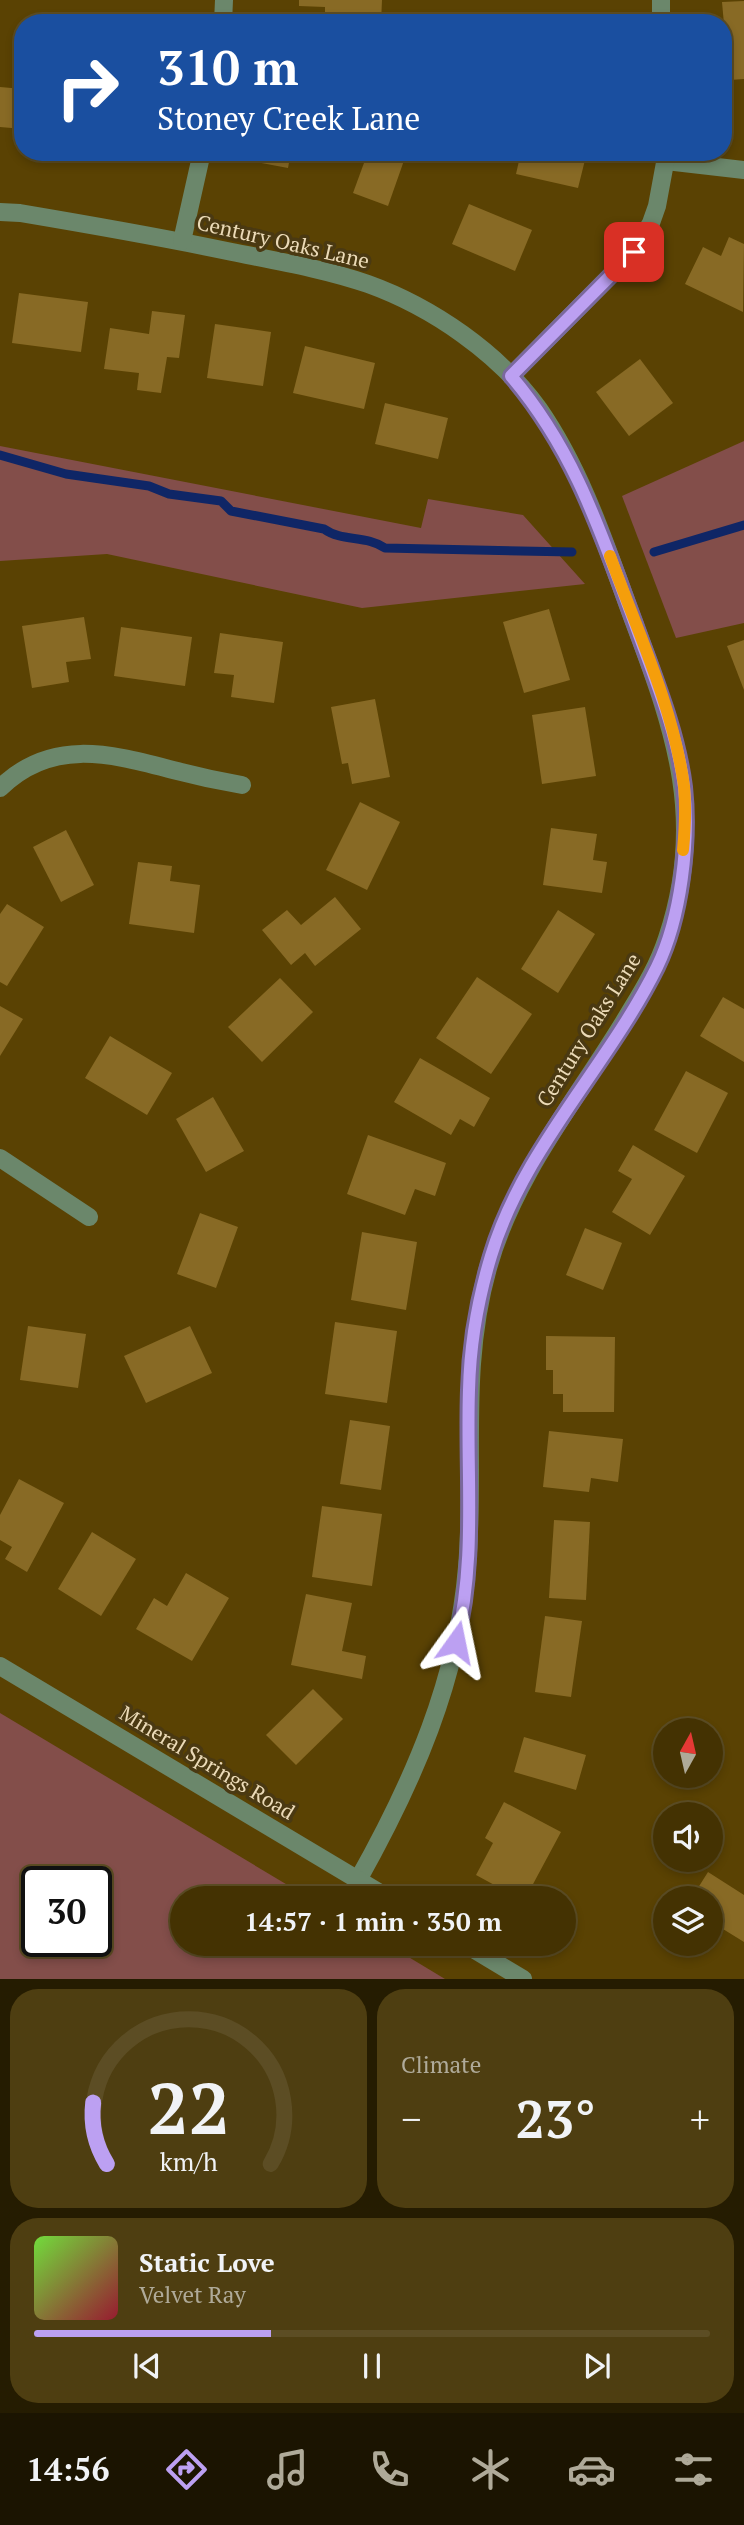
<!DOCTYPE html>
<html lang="en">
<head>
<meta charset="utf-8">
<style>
  body { margin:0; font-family:"PT Serif",serif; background:#4e3e11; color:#f1f3f6; height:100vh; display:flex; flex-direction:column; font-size:26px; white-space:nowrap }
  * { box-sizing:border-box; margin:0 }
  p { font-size:23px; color:#afaa99 }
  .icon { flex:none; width:38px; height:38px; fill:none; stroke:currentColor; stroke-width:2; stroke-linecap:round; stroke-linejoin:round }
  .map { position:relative; height:1979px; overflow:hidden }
  .details { display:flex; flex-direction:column; gap:10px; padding:10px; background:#251c01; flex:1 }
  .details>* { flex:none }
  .guide { position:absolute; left:14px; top:14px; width:718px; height:147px; border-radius:28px; box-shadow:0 4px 10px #0003,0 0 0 2px #5c4d24; background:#1a4fa0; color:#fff; overflow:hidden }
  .needle { width:46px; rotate:8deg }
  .tools { position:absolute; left:653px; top:1718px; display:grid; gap:14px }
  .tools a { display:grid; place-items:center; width:70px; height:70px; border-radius:50%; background:#443202; box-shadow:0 4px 10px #0003,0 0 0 2px #5c4d24; font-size:35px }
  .speed { position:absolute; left:21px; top:1866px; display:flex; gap:14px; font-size:35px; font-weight:700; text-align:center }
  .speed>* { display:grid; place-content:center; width:91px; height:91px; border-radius:50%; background:#443202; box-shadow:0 4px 10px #0003,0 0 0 2px #5c4d24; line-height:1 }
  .speed .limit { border:4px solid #111; border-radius:10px; background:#fff; color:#111 }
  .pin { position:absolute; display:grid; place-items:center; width:60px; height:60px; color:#fff; margin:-30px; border-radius:14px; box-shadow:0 4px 10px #0006 }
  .me { position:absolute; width:77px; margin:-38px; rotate:12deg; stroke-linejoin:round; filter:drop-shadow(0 0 5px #0008) }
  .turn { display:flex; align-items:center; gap:24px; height:147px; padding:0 28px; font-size:32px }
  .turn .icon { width:91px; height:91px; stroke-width:2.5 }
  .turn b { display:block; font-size:49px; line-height:60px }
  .big { font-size:52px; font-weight:700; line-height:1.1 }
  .details .tile { flex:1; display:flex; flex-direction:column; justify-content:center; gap:10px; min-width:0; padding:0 24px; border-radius:28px; background:#4e3e11 }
  .details .dial { align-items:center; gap:0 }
  .dial svg { height:182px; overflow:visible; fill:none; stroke:#5c4d24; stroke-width:7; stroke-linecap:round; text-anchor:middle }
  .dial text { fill:#f1f3f6; stroke:none }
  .song { display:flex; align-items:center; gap:21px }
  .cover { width:84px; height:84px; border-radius:10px; background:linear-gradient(135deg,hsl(100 70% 55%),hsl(350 70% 35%)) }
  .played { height:7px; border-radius:4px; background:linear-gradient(90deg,#bca0f2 35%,#5c4d24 35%) }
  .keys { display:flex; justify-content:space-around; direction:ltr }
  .heat { display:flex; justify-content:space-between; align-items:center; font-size:38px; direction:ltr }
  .details .tiles { flex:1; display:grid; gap:10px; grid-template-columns:1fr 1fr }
  .tile:last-child { grid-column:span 2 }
  .trip { position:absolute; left:170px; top:1886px; width:406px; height:70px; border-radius:35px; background:#443202; box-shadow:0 4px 10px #0003,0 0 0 2px #5c4d24; font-weight:700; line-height:70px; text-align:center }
  .tab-bar { display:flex; height:112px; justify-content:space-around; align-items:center; background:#1b1401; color:#afaa99 }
  .tab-bar .icon { width:49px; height:49px }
  .tab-bar .active { color:#bca0f2 }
  .tab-bar b { font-size:32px; color:#f1f3f6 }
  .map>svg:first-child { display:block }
  .green { fill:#834e4a; fill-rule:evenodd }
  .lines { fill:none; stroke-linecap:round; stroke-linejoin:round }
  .stream { stroke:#0f2666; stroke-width:9 }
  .building { fill:#886a25 }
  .minor { stroke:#6b876b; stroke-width:18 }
  .route-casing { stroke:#7a689d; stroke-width:18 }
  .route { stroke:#bca0f2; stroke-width:12 }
  .slow { stroke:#f59e0b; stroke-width:12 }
  .labels { text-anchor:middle; stroke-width:7; stroke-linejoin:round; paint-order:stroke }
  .street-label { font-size:21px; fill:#ebdab7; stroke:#4a3912 }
</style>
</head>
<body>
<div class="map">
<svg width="744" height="1979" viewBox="0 0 744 1979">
  <rect width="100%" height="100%" fill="#5a4203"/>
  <g class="green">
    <polygon points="744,441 744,623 676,638 622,496"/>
    <polygon points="0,446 421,528 428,499 523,515 585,584 362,608 107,554 0,561"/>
    <path d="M0,1713L311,1899H182V1944H387L445,1979H0ZM37,1881H96V1941H37Z"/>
  </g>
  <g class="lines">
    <g class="stream">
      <path d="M0,455L66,474L149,486L169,494L221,501L231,511L324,529C342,542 366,535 385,548L572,552"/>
      <polyline points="654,552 744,525"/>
    </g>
  </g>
  <g class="building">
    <polygon points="299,0 382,0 381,23 325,23 325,7 299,6"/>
    <polygon points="744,1 744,79 729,80 722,2"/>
    <polygon points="0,87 23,89 23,129 0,127"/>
    <polygon points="258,152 291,152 288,168 256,162"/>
    <polygon points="368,152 407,152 388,206 353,193"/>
    <polygon points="521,152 587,152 578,188 516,174"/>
    <polygon points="469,204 532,230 515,271 452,244"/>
    <polygon points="729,237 744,244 743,312 685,284 703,247 721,256"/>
    <polygon points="19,293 88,302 81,352 12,343"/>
    <polygon points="152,311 185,315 179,358 167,357 161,393 137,390 139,373 104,369 110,328 149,334"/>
    <polygon points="215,324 271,332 263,386 207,378"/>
    <polygon points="305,346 375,363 364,409 293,393"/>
    <polygon points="640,359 673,403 629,436 596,392"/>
    <polygon points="385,403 448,418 438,459 375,444"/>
    <polygon points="549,609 570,680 524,693 503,622"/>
    <polygon points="84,617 91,659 66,662 69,682 32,688 22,626"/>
    <polygon points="121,627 192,637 185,686 114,676"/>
    <polygon points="220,633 283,642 274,703 231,697 234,675 214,673"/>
    <polygon points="744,640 744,690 727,646"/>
    <polygon points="375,699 390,777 352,784 348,763 342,764 331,707"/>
    <polygon points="585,707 596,776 542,784 532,715"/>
    <polygon points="360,802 400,822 367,890 326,870"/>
    <polygon points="551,828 597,834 593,860 607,862 602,893 543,885"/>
    <polygon points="66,830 94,885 61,902 33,847"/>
    <polygon points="138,862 172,866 170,881 200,885 194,933 129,924"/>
    <polygon points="335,897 361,929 315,966 305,953 291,965 262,930 287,910 301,925"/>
    <polygon points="7,904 44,927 7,986 0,982 0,914"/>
    <polygon points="558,910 595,934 558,993 521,969"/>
    <polygon points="477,977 532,1014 491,1074 436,1038"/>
    <polygon points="280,978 313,1012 262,1062 228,1027"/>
    <polygon points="723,997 744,1009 744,1062 700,1036"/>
    <polygon points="0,1006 23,1019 0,1056"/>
    <polygon points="110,1036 172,1073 147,1115 85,1078"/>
    <polygon points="420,1058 490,1098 474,1127 460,1119 451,1135 394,1102"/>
    <polygon points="686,1071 728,1093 697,1153 654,1130"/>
    <polygon points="213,1097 244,1151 206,1172 176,1119"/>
    <polygon points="368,1135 446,1163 435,1196 415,1189 405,1215 347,1194"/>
    <polygon points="633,1145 685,1176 650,1235 612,1212 632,1179 618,1171"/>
    <polygon points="200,1213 238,1227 216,1288 177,1274"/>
    <polygon points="585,1228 622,1243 603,1290 566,1275"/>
    <polygon points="362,1232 417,1242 406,1310 351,1300"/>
    <polygon points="335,1322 397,1331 387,1403 325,1394"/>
    <polygon points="28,1326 86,1334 78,1388 20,1380"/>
    <polygon points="190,1326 212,1373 146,1403 124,1356"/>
    <polygon points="546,1336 615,1337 614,1412 563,1412 563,1394 553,1394 553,1370 546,1370"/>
    <polygon points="350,1420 390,1426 381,1490 340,1484"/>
    <polygon points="549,1431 623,1439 618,1482 591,1478 589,1492 543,1487"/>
    <polygon points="19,1479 64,1503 27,1572 5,1559 12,1547 0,1540 0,1515"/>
    <polygon points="322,1506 382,1514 372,1586 312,1577"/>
    <polygon points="554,1520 590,1522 586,1600 549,1598"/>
    <polygon points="92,1532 136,1559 101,1616 58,1589"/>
    <polygon points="186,1573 229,1598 192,1661 136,1629 154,1598 167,1606"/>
    <polygon points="306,1594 352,1603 342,1651 366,1656 362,1679 291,1665"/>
    <polygon points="545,1616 582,1621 571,1697 535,1692"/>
    <polygon points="313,1689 343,1719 296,1765 266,1735"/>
    <polygon points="524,1737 586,1755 576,1790 514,1772"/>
    <polygon points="504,1802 561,1832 525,1899 520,1899 476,1875 493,1843 485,1838"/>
    <polygon points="708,1872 744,1895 744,1942 710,1921 710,1899 691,1899"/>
  </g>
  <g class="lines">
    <g class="minor">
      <polyline points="661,0 661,23"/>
      <polyline points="223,23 224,0"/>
      <polyline points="666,161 744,170"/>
      <path d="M0,212L20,213C91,225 161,237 232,252C277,261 324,269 368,284C432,307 499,353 539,409C584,474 608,552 635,625C676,734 706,822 667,938C658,966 643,990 628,1015C579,1097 514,1174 488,1268C459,1371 476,1464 467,1567C458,1680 413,1782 358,1880"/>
      <polyline points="182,241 202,152"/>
      <polyline points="511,376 634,252 651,223 657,206 667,152"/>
      <path d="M0,788C52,737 111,754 173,770C196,776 219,781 242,785"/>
      <polyline points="0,1158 89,1217"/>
      <polyline points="0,1666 390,1899"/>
      <polyline points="465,1944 523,1979"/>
    </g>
  </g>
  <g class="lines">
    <defs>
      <path id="route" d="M456,1642C477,1560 466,1474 469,1390C470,1345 478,1299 491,1256C523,1149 608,1066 657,967C681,918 690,841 684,787C677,731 654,677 635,624C601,533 575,451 511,376L634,252"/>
    </defs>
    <use href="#route" class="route-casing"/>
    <use href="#route" class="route"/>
    <path class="slow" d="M610,556C637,630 673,706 684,786C686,807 685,829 683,850"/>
  </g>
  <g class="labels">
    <g class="street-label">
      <text transform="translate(283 242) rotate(13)" y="7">Century Oaks Lane</text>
      <text transform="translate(589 1030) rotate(-58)" y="7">Century Oaks Lane</text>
      <text transform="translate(207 1763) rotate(31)" y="7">Mineral Springs Road</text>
    </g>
  </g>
</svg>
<div class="tools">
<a><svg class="needle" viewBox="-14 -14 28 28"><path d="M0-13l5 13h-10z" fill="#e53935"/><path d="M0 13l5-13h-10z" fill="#afaa99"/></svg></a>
<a><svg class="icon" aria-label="sound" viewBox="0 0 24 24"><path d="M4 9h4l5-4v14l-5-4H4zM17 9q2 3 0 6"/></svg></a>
<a><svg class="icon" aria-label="layers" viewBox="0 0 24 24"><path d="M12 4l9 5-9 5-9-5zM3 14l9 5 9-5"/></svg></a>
</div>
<div class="speed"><div class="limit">30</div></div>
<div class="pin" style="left:634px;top:252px;background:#d93025"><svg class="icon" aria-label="arrive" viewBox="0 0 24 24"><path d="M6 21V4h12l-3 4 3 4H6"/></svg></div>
<svg class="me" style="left:456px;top:1642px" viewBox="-20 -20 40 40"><path d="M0-17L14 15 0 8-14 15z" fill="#bca0f2" stroke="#fff" stroke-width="4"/></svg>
<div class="trip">14:57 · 1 min · 350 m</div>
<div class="guide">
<div class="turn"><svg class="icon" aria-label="right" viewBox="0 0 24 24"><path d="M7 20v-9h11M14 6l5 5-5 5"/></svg><div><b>310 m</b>Stoney Creek Lane</div></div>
</div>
</div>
<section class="details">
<div class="tiles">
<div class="tile dial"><svg viewBox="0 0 100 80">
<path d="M14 69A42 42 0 1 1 86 69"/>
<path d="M14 69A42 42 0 0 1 8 42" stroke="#bca0f2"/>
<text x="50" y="56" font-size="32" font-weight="700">22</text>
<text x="50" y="72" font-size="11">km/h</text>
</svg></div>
<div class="tile"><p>Climate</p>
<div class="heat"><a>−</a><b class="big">23°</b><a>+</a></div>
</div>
<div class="tile">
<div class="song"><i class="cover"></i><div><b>Static Love</b><p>Velvet Ray</p></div></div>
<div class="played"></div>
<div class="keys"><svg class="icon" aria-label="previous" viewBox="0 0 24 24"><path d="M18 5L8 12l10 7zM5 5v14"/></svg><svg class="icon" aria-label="pause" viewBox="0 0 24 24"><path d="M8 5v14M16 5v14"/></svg><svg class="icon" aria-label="next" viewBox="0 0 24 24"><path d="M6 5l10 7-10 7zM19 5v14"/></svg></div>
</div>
</div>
</section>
<nav class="tab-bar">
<b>14:56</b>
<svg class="icon active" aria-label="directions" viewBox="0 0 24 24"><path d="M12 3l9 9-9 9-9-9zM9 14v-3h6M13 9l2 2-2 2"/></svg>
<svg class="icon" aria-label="music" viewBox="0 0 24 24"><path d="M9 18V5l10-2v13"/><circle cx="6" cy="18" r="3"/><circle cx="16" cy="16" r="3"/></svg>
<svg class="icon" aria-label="phone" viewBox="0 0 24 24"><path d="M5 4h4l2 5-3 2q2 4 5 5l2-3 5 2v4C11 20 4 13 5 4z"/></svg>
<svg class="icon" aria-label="climate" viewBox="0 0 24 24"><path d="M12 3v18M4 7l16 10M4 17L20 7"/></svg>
<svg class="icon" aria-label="car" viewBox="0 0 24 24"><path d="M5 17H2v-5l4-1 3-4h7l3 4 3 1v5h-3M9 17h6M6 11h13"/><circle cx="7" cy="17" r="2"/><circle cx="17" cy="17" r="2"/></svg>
<svg class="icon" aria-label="filters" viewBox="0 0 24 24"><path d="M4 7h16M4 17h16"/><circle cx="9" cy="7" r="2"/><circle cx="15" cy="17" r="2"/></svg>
</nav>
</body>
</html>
